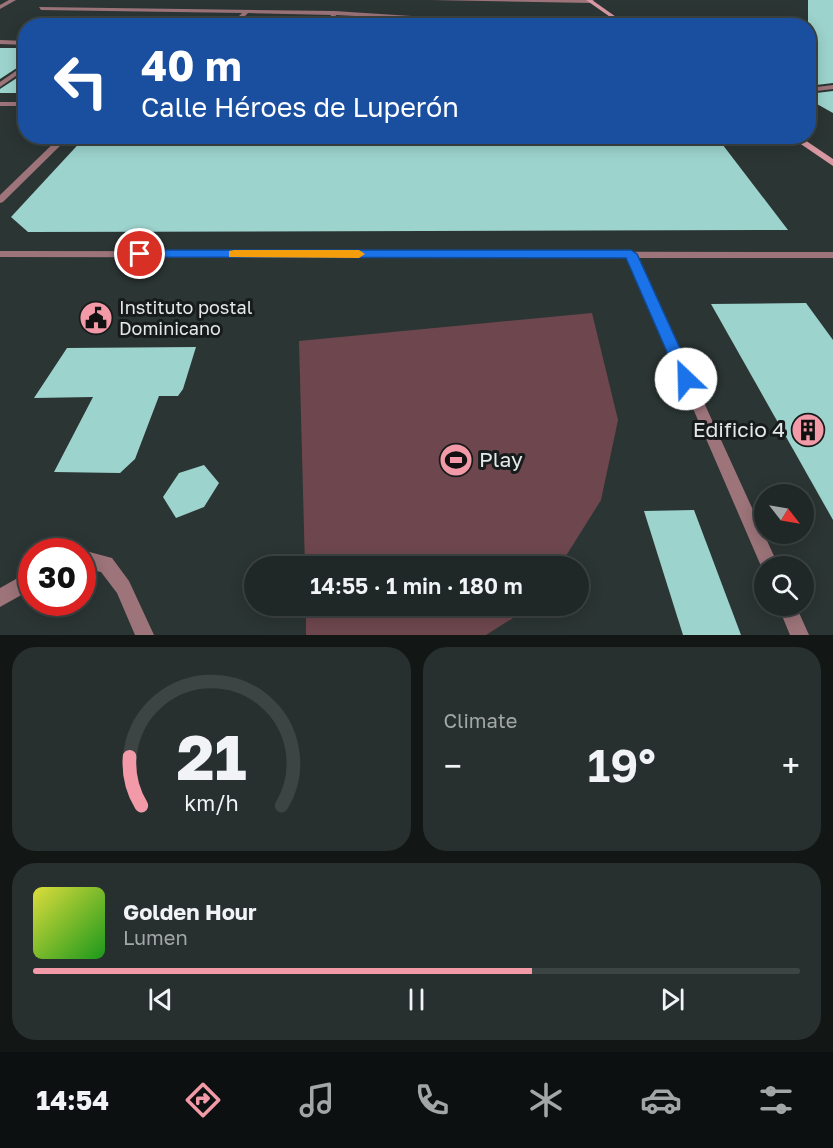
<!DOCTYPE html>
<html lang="en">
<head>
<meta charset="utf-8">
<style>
  body { margin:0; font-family:"Golos Text",sans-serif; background:#28302f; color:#f1f3f6; height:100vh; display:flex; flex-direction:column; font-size:22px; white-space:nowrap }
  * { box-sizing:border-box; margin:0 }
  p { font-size:20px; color:#a2a6a7 }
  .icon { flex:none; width:33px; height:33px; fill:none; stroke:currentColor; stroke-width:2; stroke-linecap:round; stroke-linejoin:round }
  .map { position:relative; height:635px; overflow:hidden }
  .drawer { display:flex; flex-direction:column; gap:12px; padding:12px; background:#121615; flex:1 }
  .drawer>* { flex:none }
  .banner { position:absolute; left:18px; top:18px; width:798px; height:126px; border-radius:24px; box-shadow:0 3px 15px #0003,0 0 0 2px #3d4444; background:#1a4fa0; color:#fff; overflow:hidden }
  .needle { width:39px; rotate:121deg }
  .buttons { position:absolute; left:754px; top:484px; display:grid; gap:12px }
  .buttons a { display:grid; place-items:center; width:60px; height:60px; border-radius:50%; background:#202827; box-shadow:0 3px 15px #0003,0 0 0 2px #3d4444; font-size:30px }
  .speed { position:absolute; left:18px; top:538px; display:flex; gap:12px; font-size:30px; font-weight:700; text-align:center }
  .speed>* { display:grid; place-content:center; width:78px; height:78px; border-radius:50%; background:#202827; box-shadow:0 3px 15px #0003,0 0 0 2px #3d4444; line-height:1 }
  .speed .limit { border:9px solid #d22; background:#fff; color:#111 }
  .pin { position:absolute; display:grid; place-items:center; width:51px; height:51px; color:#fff; margin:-26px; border:3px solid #fff; border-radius:50%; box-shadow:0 2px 6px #0007 }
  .me { position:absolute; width:66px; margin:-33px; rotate:336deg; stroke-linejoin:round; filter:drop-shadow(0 0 4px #0008) }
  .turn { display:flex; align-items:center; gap:21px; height:126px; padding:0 24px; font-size:27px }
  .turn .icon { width:78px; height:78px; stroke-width:2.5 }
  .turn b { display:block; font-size:42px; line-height:51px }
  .big { font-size:45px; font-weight:600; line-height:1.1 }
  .drawer .tile { flex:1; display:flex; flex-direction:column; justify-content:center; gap:9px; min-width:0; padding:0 21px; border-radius:24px; background:#28302f }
  .drawer .dial { align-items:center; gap:0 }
  .dial svg { height:156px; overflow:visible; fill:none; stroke:#3d4444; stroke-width:7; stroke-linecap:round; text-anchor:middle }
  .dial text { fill:#f1f3f6; stroke:none }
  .song { display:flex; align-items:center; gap:18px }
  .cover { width:72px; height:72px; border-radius:9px; background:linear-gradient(135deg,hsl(60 70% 55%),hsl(120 70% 35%)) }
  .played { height:6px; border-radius:3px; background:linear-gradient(90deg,#f39aa9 65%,#3d4444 65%) }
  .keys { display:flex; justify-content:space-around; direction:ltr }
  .heat { display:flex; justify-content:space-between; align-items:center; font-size:33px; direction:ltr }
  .drawer .tiles { flex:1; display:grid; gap:12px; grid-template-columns:1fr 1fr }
  .tile:last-child { grid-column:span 2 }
  .trip { position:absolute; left:244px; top:556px; width:345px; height:60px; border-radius:30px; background:#202827; box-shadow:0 3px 15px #0003,0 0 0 2px #3d4444; font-weight:600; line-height:60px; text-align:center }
  .dock { display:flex; height:96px; justify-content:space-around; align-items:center; background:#0d1010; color:#a2a6a7 }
  .dock .icon { width:42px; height:42px }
  .dock .current { color:#f39aa9 }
  .dock b { font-size:27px; color:#f1f3f6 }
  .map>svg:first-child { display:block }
  .green { fill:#6e474e }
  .building { fill:#9dd3cd }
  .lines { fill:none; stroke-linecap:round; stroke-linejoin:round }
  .service { fill:#9c747a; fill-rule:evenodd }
  .minor { fill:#9c747a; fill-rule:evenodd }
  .secondary { fill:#d898a2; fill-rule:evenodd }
  .route { fill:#1a73e8; stroke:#114b97; stroke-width:1.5 }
  .slow { fill:#f59e0b }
  .labels { text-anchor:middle; stroke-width:6; stroke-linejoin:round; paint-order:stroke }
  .poi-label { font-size:18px; fill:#e3e9e8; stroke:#171b1b; text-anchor:start }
  .near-poi-label { font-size:21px; fill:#e3e9e8; stroke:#171b1b; text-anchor:end }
</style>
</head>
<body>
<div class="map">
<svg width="833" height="635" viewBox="0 0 833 635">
  <rect width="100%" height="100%" fill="#2b3534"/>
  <g class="green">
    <polygon points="592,313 618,420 601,500 559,567 305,567 299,341"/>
    <polygon points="306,606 532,606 486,635 306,635"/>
  </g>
  <g class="building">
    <polygon points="808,0 833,0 833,83 808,86"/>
    <polygon points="0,48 26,48 26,62 0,79"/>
    <polygon points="26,72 26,93 0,93 0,89"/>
    <polygon points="833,91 833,113 808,99 808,94"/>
    <polygon points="86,136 716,136 788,230 28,232 11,217"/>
    <polygon points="806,303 833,340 833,520 711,304"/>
    <polygon points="196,347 183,389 178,396 159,396 135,459 120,473 54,472 93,397 34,398 67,348"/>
    <polygon points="204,465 219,483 204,507 176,518 163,497 179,473"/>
    <polygon points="694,510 741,635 683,635 644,511"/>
  </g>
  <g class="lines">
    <g class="service">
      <polygon points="39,7 334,11 489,21 486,23 336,15 332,26 326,26 331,15 248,13 235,26 229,26 242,13 41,10"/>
      <polygon points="82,550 112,558 129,581 154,635 135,635 117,593 101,572 82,568 82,552 78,552"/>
      <polygon points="32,570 32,589 0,607 0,588"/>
    </g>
    <g class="minor">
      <polygon points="9,0 16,0 0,9 0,5"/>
      <polygon points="430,0 593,0 594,1 591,3"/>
      <polygon points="0,40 26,41 26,45 0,44"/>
      <polygon points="26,64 26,69 0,87 0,82"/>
      <polygon points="833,85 833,89 808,92 808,88"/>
      <rect x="0" y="102" width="26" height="4"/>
      <polygon points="61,136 70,136 3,202 0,203 0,195"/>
      <polygon points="0,251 833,252 833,258 638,258 779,567 765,567 764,573 628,258 0,257"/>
      <polygon points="778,606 796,606 809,635 790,635"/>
    </g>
    <g class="secondary">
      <polygon points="586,0 592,0 629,26 623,26"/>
      <polygon points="789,136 799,136 833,159 833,166"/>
    </g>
  </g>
  <polygon class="route" points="140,250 631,250 637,254 694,379 692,384 686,386 681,384 626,258 136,257 136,251"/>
  <polygon class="slow" points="234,250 359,250 365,254 359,258 229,257 229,251"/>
  <defs>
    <symbol id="civic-disc" viewBox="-11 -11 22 22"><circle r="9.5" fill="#f39aa9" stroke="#171b1b"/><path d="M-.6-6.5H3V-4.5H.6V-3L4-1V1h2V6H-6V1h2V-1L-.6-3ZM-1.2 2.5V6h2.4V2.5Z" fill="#111"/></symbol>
    <symbol id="building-disc" viewBox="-11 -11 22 22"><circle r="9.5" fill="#f39aa9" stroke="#171b1b"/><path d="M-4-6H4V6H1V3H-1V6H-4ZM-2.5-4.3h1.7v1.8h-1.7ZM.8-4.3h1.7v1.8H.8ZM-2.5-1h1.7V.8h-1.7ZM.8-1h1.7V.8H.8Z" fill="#111"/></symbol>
    <symbol id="stadium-disc" viewBox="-11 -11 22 22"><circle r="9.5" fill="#f39aa9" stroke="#171b1b"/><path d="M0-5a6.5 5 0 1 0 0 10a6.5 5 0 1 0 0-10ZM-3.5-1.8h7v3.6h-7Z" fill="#111"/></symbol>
  </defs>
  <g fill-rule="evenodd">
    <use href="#civic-disc" x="77" y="299" width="38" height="38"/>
    <use href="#building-disc" x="789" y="411" width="38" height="38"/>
    <use href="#stadium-disc" x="437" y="441" width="38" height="38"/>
  </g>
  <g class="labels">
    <g class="poi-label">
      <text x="119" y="314">Instituto postal<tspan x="119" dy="21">Dominicano</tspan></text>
    </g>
    <g class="near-poi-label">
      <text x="785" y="437">Edificio 4</text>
      <text x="479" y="467" text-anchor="start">Play</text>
    </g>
  </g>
</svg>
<div class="buttons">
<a><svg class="needle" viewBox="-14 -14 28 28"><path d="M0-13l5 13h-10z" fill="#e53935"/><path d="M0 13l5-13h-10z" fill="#a2a6a7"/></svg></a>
<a><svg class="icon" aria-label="search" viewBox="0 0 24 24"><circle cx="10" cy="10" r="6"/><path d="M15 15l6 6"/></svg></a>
</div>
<div class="speed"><div class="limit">30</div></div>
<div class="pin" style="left:140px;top:254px;background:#d93025"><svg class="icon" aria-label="arrive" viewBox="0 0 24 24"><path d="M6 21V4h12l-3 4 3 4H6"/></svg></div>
<svg class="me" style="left:686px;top:379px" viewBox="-20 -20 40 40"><circle r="19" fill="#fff"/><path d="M0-13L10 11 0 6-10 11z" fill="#1a73e8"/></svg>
<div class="trip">14:55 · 1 min · 180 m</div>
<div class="banner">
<div class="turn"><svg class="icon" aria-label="left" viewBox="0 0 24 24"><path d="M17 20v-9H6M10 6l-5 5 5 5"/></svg><div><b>40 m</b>Calle Héroes de Luperón</div></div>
</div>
</div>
<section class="drawer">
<div class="tiles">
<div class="tile dial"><svg viewBox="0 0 100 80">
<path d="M14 69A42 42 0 1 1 86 69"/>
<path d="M14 69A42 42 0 0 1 8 44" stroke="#f39aa9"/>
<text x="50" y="56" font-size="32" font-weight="700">21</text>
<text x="50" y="72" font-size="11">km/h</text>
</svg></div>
<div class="tile"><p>Climate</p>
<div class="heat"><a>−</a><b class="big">19°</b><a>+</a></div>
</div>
<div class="tile">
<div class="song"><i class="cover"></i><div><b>Golden Hour</b><p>Lumen</p></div></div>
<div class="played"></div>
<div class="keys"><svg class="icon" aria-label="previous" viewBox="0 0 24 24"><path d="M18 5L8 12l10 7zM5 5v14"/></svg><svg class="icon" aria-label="pause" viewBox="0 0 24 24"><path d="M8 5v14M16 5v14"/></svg><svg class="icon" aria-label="next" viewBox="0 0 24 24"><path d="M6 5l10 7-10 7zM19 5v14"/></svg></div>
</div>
</div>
</section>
<nav class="dock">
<b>14:54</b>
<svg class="icon current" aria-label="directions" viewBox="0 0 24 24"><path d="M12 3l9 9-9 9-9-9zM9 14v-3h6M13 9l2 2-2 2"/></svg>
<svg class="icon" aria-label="music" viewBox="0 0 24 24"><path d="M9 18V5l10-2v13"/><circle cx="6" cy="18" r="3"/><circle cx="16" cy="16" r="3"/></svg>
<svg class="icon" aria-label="phone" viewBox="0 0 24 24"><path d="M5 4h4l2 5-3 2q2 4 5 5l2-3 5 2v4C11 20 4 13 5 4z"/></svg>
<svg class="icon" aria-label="climate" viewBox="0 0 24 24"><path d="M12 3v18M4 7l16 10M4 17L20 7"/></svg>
<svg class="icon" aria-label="car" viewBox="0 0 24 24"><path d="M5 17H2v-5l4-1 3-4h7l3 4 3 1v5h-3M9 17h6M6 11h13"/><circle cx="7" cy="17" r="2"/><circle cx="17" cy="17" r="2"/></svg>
<svg class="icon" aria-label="filters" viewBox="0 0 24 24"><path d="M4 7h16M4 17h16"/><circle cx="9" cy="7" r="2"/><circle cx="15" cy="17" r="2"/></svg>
</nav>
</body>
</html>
